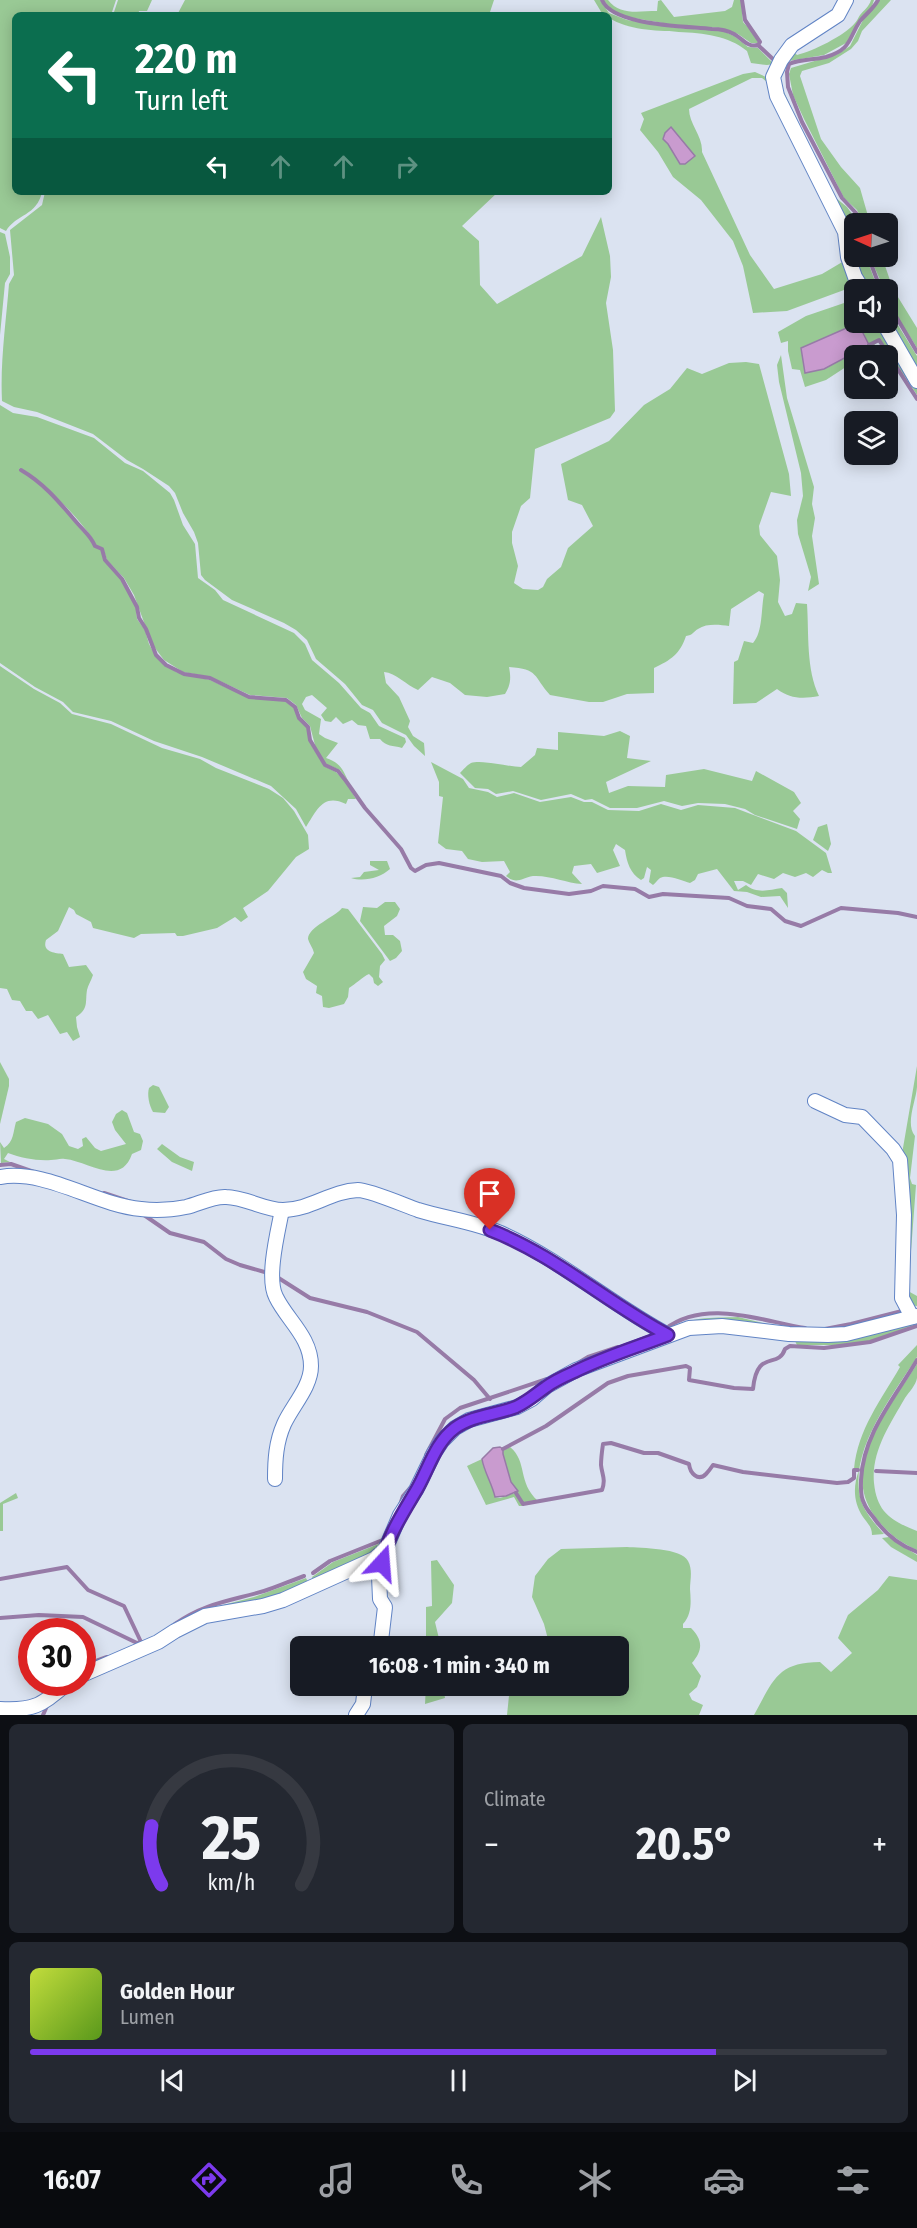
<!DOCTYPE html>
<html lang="en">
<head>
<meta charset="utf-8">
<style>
  body { margin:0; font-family:"Fira Sans Condensed",sans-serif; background:#242831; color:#f1f3f6; height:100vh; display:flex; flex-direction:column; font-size:22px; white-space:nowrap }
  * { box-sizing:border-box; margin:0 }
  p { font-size:20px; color:#9ea1a6 }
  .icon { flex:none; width:33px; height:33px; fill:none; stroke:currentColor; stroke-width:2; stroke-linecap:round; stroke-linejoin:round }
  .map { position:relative; height:1715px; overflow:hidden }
  .panel { display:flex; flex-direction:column; gap:9px; padding:9px; background:#0d0f14; flex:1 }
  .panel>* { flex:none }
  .hud { position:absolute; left:12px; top:12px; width:600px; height:183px; border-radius:9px; box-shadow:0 3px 15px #0003; background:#0b6e4f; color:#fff; overflow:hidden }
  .needle { width:39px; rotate:273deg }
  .tools { position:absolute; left:844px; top:213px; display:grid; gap:12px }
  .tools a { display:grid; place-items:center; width:54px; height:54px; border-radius:9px; background:#171b24; box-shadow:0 3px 15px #0003; font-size:30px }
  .speed { position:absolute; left:18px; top:1618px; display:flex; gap:12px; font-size:30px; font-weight:700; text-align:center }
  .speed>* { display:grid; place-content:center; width:78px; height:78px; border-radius:50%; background:#171b24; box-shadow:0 3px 15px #0003; line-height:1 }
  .speed .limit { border:9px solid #d22; background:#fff; color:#111 }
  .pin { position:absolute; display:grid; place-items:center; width:51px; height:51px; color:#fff; margin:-62px -26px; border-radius:50% 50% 50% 0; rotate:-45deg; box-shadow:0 0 6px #0007 }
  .pin .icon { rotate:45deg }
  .me { position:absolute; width:66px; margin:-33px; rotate:19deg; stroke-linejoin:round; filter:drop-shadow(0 0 4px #0008) }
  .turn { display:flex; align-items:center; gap:21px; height:126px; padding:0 24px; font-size:27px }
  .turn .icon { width:78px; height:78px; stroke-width:2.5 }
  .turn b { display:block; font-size:42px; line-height:51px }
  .lanes { display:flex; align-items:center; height:57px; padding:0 24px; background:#0003; justify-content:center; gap:30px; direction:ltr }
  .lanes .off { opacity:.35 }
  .big { font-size:45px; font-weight:700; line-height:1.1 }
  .panel .card { flex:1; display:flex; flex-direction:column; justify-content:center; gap:9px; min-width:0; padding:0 21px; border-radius:9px; background:#242831 }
  .panel .dial { align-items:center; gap:0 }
  .dial svg { height:156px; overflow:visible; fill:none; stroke:#363941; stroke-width:7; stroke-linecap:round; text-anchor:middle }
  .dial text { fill:#f1f3f6; stroke:none }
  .song { display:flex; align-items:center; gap:18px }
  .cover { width:72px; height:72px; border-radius:9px; background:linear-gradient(135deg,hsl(70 70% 55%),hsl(90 70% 35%)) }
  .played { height:6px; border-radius:3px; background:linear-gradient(90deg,#7c3aed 80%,#363941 80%) }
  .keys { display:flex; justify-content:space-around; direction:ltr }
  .heat { display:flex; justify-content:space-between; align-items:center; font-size:33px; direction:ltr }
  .panel .tiles { flex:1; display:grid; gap:9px; grid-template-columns:1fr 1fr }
  .card:last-child { grid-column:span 2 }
  .trip { position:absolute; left:290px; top:1636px; width:339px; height:60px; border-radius:9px; background:#171b24; box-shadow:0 3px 15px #0003; font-weight:700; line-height:60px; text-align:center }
  .tabs { display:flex; height:96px; justify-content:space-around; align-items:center; background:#090b0e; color:#9ea1a6 }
  .tabs .icon { width:42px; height:42px }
  .tabs .selected { color:#7c3aed }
  .tabs b { font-size:27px; color:#f1f3f6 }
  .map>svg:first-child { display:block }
  .green { fill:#99c995; fill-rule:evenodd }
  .water { fill:#c99bcf; stroke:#977ba7; stroke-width:1.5 }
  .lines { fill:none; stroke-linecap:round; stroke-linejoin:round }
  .stream { stroke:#977ba7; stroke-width:4 }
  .street-casing { stroke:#6184c5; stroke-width:16 }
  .street { stroke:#fff; stroke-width:14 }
  .route-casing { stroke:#51269a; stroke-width:15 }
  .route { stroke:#7c3aed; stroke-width:10 }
</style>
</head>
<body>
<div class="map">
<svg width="917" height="1715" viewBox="0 0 917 1715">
  <rect width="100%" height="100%" fill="#dbe3f1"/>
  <g class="green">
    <path d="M0,0H116L111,15H15V192H42C37,216 16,214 6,231L0,228Z"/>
    <polygon points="118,0 152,0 147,11 139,11 138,15 113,15"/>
    <polygon points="185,0 494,0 489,15 177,15"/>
    <path d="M594,0H600L609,13L627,20L678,28L723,31L734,36L748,47L758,48L774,64L767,65L751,63L747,51C710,20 648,42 609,18V15H603Z"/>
    <path d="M603,0H608C620,16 639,11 657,11L658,1L661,0L674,17L725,11L732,7L734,0H741L743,22L756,36L758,43H751L738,34L722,28L680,26L628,17L613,11Z"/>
    <path d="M871,0H874L872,6L857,24L850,39L846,43L824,55L789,61L783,65L780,76L783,90L819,167L836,198L847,207L857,221L858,223L855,224V256L866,257L878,289H867L856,270L844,219L780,94L777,77L780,66L793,51L797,55C813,51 844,36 855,23C857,21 858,18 860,15C864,10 869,7 871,0Z"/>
    <polygon points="880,0 891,0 862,31 858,41 851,49 829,63 802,71 800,76 821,139 841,167 860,188 870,223 863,223 857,210 844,198 804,119 793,95 789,74 791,68 838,54 850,46 863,20"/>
    <path d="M755,72L766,77L769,82L842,232L855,290V322L858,323L801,348L869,345L859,323H879L917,385V395L880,339C872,347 867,355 855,356V361L826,380L805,387L800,370L792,369L788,351V341L781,343L778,332L806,316L847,302L844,290L787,311L753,313L743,266L733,241L701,200L673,177L658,152L640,130L644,119L641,113L743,74ZM752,78H762L767,82L838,229L844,261L822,274L774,289L750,255L702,152C703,136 689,124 689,109Z"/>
    <path d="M45,192H498L462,226L479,241L480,285L497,304L582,256L601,217L610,256L611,277L606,303L613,350L615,411L610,418L535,449L530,498L521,506L512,532V543L518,566L514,583L523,589L538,590L543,587L547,579L561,567L568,548L593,526L582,505L568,500L561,464L609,441L644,405L670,389L687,368L702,374L729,363L746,362L759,364L789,474L791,496L771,492L759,526L760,535L777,556L780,580L778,602L785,616L792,614L796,603L807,604C809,634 806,669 819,696C803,699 790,699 777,689L756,703L733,704L734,662L738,660L744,641L753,643C763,632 761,609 764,594L759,591L731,609L729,626C720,625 707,623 698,629C693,632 693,635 686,636C680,654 671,660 654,668V693L627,694L603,702H589L550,695C533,676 539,669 509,667C511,678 511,684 505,694L487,697L465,695L450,683L432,677L418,690C406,685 396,673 384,672L386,683L399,697L410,721L408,727L413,736L424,743L425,756L414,746L406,735L382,723L373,710L362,705L345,684L316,659L307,640L296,630L284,623L232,600L205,580L201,575L198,543L194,532L183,513L175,493L169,486L143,469L127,460L93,434L37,412L14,407L2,401C0,362 6,322 9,284L14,275L10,230L42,205Z"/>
    <polygon points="0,232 5,234 10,257 10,274 5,283 0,335"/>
    <path d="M870,257H882L893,289L917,328V348C907,329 888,311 888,290L884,289Z"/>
    <polygon points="888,309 917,356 917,373 888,322"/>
    <polygon points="781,355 787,398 814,487 812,504 815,518 812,536 819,584 808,591 811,577 798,534 797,520 803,496 801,473 779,382 777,365"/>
    <path d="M0,405L13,413L37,417L94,438L125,463L143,471L170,493L174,500L183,525L195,544L198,578L215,590L223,600L294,633L305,644L312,660L339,683L361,708L370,713L379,726L405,738L406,742L402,748C393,745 386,747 380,739H370L366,726L358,725L352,720L343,724L336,717L331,722L325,721L321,715L327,708L312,695L306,697L302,704L305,710L321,719L319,734L325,738L338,743L326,758C339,762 343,769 348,781L340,770L326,764L316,749L310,726L302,718L296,705L287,698L250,695L211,677L183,672L164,660L152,644L134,595L124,578L107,560L103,548L96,545C90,529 36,473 19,468L46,488L82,531L89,536L94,546L101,550L104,560L121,579L136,607L137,619L145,630L149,644L155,655L176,672L210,680L249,698L285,701L294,708L298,719L307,727L310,743L324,766L336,772L345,781L356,799H348L346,804C323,793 317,810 306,827L296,809L271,786L202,757L154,741L111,721L73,712L63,702L35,687L0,663Z"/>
    <path d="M0,666L34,689L60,703L72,714L111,724L162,748L200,759L216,768L269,789L283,798L294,811L308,835L309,849L296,857L268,891L243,908L248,917L241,922L235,917L217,928L183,936H177L175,933L141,934L134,938L93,928L91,922L76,914L74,910L69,907L58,931L46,940C42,952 54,953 63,954L69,967L86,965L93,975C91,981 88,985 87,990C85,1002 89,1009 76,1017L77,1027L80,1037L73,1041L67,1032L60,1034L48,1015L38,1019L32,1011H26L20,1001L12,1000L7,989L0,988Z"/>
    <path d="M620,731L630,736L627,758L651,761L606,782L609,793L628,786L665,787L666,775L704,769L752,781L756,771L794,792L801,803L793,811L800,819L797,829L755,815L745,809L725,804L698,803L682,806L664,801L637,808H610L592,799L585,800L571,794L541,800L513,791L496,794L488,789L475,788L460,773C463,770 467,765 471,763C481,759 509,767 521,767L535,755L537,748L558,750V732L604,736Z"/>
    <path d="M431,762L463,779L469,788L488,792L497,797L514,793L540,802L571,797L584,802H592L608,810L639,811L661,804L681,810L698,805L735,808L796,831L826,853L832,873H828L822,870L813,877L806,873L795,877L783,873L774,879L758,874L751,885L743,881H734L738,890L746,885C757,894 769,890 782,888L787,893L788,908L780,896L761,897L747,892L734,891L717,869L698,874L695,880L690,883C682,881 668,874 660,878C657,880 656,883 653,885L649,882L651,870L647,867L644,878L641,880C630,873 627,863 625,850L616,844L613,850L620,866L597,873L591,864L574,866L572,873L582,884C566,883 550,875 533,876C521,878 517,885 506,876L510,872L504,861L482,862L468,859L462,851L446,849L438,843L443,797L439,796V782Z"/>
    <polygon points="827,824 831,844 828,851 813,840 818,827"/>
    <path d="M370,861H387L390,869C380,878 364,882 351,878L360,877L364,872L379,870L370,865Z"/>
    <polygon points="385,902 395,902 400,909 397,916 384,926 385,935 393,935 400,941 402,951 396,958 390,961 360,921 363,907 377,908"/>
    <path d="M342,908L348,909L382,954L385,960L380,966L379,977L383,982L378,986L374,983L373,978L369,974C362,977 356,984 349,988L348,997L344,1004L329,1008L323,1007L322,996L316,993L317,986L306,979L303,972L314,953C313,948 309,943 308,939C308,927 335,917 342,908Z"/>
    <polygon points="0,1062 9,1079 9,1086 0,1124"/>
    <path d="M917,1066C917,1073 917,1080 917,1087C916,1101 905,1124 915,1136L910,1178L912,1184L916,1185L908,1291L917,1296V1306L907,1305L903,1148Z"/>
    <path d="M153,1085L159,1087L169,1107L165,1113L153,1112C149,1105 147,1095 149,1088Z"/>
    <path d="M122,1110L127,1113L134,1132L140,1134L143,1141L141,1150L132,1154C120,1188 88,1161 65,1159C60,1158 56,1160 51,1160C37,1161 21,1158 8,1153L4,1159L10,1162L1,1163L0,1142L4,1148C14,1142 13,1132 16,1122L25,1118L48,1124L62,1134L69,1146L78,1149L83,1146L82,1139L86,1137L95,1148L101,1151L126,1144L115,1130L112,1122L116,1114Z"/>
    <polygon points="162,1144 180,1157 194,1162 192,1171 172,1162 157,1149"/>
    <path d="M738,1317L779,1327L851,1330L665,1331C689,1316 711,1318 738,1317Z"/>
    <polygon points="917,1321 917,1324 870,1341 846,1345 797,1345 794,1339 843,1340 859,1338"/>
    <path d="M917,1345V1357C893,1395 847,1452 861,1500C864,1512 876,1525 884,1534L872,1535C872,1527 868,1524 863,1517C853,1502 853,1486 859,1470L854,1469C858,1429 881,1400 900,1367L898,1365Z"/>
    <path d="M917,1364C917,1368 917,1374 917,1378C916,1385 909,1392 905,1398C890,1424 871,1452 874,1483C877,1513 892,1521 917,1531V1550C899,1542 886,1532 874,1515C839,1465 891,1406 917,1364Z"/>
    <path d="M510,1447C528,1462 517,1482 538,1501L523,1503L511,1482L502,1454L503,1451Z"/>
    <path d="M482,1459C484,1472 492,1483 495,1497L500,1498L515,1493L523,1506H519L514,1497L486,1505L467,1466Z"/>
    <polygon points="16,1493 18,1498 3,1504 3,1531 0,1531 0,1503"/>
    <polygon points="889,1537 917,1555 917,1562 891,1547 882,1538"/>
    <polygon points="386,1541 380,1549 314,1583 312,1577 333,1562"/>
    <path d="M627,1547C641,1548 682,1548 688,1561C693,1570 690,1580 690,1589C691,1602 692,1614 683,1624V1628H691C703,1640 703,1650 692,1663L701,1676L697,1687L689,1694L692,1700L703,1705L699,1715H507L510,1686H618V1647H550L544,1624L532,1597L535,1576L548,1559L561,1549Z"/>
    <polygon points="437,1560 454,1585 452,1603 435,1622 441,1647 426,1647 426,1607 432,1606 431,1561"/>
    <path d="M889,1576L917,1580V1715H754C773,1681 777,1662 820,1662L831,1672L852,1653L838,1638L848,1615L878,1590Z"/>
    <polygon points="306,1578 309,1584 277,1598 172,1629 130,1651 196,1612 254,1597"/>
    <polygon points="426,1686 443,1686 445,1698 425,1704"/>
  </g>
  <g class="water">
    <polygon points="671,127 695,156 685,164 680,164 668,144 663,139 665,133"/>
    <polygon points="858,323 869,345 824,369 805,373 801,348"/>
    <path d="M500,1447L503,1449V1454L511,1482L518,1491L506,1496L495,1497C492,1483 484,1472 482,1459L493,1448Z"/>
  </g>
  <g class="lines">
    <g class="stream">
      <path d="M602,0C613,26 686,26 712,29C720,29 727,30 734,34C743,39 748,48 758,45L775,61"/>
      <polyline points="742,0 745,20 760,42 758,45"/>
      <path d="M860,224L856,213L842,198L802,122L788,87L787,72L789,64C801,59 814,60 826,57C852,49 848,39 860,21C866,14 874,8 878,0"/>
      <polyline points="868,256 881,290"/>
      <polyline points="888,303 917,352"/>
      <polyline points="869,345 879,340 917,399"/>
      <path d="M21,470C45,484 60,503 78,524C85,532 91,536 95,546L102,549L105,560L122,579L137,607L139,618L146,629L156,655L166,665L184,674L210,678L249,697L286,700L295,707L299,718L308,727L310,740L325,765L338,771L346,781L365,808L401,849L411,868L415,871L426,865L439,863L501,876L510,883L524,888L569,894L591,891L603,886L635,889L649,897L663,894L729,898L747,906L771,909L785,921L801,926L841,908L898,913L917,917"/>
      <polyline points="0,1165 11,1164 34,1172"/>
      <polyline points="104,1193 131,1202"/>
      <polyline points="144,1215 170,1233 204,1242 226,1259 240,1265 268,1273"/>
      <polyline points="277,1277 310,1298 367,1312 417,1332 474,1380 490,1399"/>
      <path d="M665,1329C706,1298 761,1321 805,1328"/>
      <polyline points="825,1329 851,1324 902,1311"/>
      <path d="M917,1360C894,1399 863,1434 861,1480C861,1488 860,1496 864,1503C866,1509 871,1514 874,1518C885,1534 899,1545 917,1552"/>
      <polyline points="578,1363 588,1357 618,1347"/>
      <path d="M503,1449L546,1426L608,1383L628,1376L686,1366L690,1368L689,1380L734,1388L753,1389C757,1348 778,1370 785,1349L790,1346L824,1348L870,1342L917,1326"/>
      <polyline points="426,1455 445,1419 460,1408 547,1379"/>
      <polyline points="876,1471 917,1473"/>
      <path d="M516,1493L523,1504L602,1490C606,1479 602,1475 601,1465C601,1458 602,1451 603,1444L611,1443L644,1453H658L689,1464C690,1473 698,1482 706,1474C709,1471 711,1468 713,1465L743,1472L837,1483L848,1482L854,1478V1470H858"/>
      <polyline points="400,1505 403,1496 410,1488"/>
      <polyline points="313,1573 330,1561 385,1539"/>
      <polyline points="0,1579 67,1567 88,1590 124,1606 141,1642"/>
      <polyline points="0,1618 39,1615 83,1617 137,1643 143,1642"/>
      <path d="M175,1624C205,1603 230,1601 264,1591C277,1587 290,1581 304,1576"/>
      <polyline points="82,1666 107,1657"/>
      <polyline points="43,1715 47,1706"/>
    </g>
    <defs>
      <g id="street">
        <polyline points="846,0 838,15 792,45 781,60 773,77 777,96 845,232 848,257 855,277 863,290"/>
        <polyline points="883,322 917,381"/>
        <polyline points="815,1101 845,1115 862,1117 893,1149 900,1160 904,1215 902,1298 912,1317"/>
        <path d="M0,1177C47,1169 95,1205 141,1209C156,1211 171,1210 186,1207C199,1204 213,1196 226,1197C245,1197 264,1210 283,1210C310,1210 331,1191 358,1190C369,1190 404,1205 418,1210C447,1219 477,1222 505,1235C563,1262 612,1305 668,1335"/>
        <path d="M275,1479C275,1460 276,1442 284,1424C292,1406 311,1387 311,1366C311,1337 287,1320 276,1297C266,1278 278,1231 282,1210"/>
        <polyline points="376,1647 381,1641 385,1607 380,1599 379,1576 385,1550"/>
        <polyline points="82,1675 158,1642 175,1631 205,1616 263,1606 283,1600 374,1559 385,1550 400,1515 416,1490 434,1453 442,1441 455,1428 469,1420 517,1407 532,1399 547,1386 576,1370 689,1328 722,1326 789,1334 828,1335 846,1334 917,1316"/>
        <path d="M0,1709C36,1711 42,1704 68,1683"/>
        <polyline points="356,1715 363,1704 365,1686"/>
      </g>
    </defs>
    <use href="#street" class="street-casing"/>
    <use href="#street" class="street"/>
  </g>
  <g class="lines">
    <defs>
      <path id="route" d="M382,1563C388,1535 403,1513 417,1489C429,1468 435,1443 455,1428C473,1415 496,1415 516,1407C527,1402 536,1394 546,1387C554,1381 565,1376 574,1372C604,1357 637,1347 668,1335C607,1303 555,1255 490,1230"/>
    </defs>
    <use href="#route" class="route-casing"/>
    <use href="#route" class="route"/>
  </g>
</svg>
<div class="tools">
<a><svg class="needle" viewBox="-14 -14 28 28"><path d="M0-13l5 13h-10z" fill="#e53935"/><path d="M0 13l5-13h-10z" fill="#9ea1a6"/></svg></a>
<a><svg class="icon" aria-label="sound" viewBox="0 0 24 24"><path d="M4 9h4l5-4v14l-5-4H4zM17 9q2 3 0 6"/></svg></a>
<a><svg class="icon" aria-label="search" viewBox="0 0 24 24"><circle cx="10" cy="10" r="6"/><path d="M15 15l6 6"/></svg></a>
<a><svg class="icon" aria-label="layers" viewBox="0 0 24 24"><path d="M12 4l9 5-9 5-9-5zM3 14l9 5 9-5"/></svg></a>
</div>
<div class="speed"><div class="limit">30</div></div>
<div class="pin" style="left:490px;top:1230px;background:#d93025"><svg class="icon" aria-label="arrive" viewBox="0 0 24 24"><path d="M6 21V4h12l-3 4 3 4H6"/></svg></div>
<svg class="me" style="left:382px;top:1563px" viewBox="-20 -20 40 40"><path d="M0-17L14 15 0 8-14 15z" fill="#7c3aed" stroke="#fff" stroke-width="4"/></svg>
<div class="trip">16:08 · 1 min · 340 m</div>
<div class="hud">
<div class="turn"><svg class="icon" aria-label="left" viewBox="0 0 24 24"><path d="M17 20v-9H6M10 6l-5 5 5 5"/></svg><div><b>220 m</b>Turn left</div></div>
<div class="lanes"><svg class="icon" aria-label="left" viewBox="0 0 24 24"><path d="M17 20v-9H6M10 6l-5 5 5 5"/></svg><svg class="icon off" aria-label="ahead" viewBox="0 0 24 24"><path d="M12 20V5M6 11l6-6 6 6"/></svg><svg class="icon off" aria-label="ahead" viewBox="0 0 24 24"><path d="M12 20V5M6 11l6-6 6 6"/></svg><svg class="icon off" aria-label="right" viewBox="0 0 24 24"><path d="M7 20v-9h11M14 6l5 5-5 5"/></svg></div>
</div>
</div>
<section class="panel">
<div class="tiles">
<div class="card dial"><svg viewBox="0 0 100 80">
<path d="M14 69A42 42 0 1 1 86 69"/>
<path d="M14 69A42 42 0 0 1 9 39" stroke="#7c3aed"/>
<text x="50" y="56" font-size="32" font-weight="700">25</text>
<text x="50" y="72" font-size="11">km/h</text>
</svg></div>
<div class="card"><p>Climate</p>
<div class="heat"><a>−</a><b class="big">20.5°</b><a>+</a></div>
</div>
<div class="card">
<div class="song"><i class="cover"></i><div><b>Golden Hour</b><p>Lumen</p></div></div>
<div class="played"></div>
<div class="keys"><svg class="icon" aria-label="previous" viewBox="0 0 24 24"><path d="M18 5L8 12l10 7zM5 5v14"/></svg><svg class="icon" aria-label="pause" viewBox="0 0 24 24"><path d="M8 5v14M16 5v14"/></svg><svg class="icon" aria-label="next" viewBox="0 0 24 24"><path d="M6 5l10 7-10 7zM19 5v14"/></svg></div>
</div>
</div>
</section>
<nav class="tabs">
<b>16:07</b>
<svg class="icon selected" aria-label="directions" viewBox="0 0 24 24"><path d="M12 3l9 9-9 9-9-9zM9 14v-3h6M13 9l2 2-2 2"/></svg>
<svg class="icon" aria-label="music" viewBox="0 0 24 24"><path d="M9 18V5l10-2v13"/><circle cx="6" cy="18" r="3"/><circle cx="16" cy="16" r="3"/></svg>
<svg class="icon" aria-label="phone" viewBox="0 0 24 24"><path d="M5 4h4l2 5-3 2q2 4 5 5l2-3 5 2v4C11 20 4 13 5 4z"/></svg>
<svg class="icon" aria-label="climate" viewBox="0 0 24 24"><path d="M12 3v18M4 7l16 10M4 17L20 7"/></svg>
<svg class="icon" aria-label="car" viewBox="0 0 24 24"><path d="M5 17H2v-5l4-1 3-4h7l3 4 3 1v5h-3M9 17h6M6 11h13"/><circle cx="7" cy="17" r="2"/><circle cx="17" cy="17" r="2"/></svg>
<svg class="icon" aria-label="filters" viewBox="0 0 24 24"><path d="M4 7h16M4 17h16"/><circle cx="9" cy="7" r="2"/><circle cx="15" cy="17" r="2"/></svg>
</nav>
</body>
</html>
